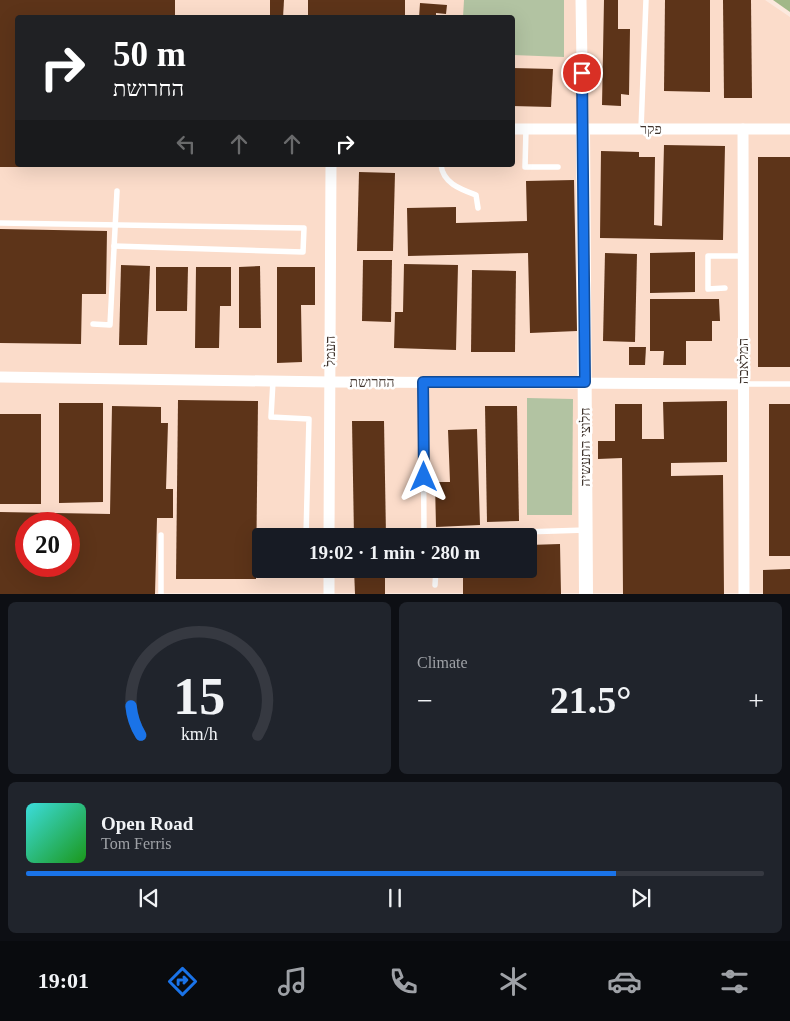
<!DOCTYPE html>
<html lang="en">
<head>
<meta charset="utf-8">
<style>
  body { margin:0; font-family:"Times New Roman","Noto Sans Hebrew",serif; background:#20242c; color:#f1f3f6; height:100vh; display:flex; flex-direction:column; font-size:19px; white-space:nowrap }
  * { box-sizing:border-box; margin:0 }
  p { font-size:16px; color:#9ea1a6 }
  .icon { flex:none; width:28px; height:28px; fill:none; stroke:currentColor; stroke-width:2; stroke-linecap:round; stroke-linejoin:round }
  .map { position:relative; height:594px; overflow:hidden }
  .sheet { display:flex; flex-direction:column; gap:8px; padding:8px; background:#0d0f14; flex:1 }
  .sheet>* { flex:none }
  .banner { position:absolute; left:15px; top:15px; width:500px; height:152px; border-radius:5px; box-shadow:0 5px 20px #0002; background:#202124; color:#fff; overflow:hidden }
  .speed { position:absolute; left:15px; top:512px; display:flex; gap:10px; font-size:25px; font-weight:700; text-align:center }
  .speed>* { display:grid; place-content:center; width:65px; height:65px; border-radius:50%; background:#171b24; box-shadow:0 5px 20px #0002; line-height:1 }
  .speed .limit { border:8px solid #d22; background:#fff; color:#111 }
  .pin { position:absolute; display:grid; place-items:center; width:42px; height:42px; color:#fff; margin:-21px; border:2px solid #fff; border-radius:50%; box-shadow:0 1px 5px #0007 }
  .me { position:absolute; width:55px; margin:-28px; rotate:0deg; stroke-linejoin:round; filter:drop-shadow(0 0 4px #0008) }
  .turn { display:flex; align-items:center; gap:18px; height:105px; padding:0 15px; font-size:22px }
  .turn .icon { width:65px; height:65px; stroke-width:2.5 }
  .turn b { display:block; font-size:35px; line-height:42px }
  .lanes { display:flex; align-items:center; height:48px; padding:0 15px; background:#0003; justify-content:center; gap:25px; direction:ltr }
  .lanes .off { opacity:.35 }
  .big { font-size:38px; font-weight:700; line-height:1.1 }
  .sheet .tile { flex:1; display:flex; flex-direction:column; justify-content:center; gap:8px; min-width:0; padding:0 18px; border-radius:8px; background:#20242c }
  .sheet .dial { align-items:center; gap:0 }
  .dial svg { height:130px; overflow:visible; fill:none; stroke:#363941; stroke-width:7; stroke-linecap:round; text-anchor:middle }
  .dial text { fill:#f1f3f6; stroke:none }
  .song { display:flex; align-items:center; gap:15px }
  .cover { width:60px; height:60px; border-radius:8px; background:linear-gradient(135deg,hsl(180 70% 55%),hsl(120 70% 35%)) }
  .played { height:5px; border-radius:2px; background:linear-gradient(90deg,#1a73e8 80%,#363941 80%) }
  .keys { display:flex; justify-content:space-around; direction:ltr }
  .heat { display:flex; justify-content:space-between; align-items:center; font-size:28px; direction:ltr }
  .sheet .tiles { flex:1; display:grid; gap:8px; grid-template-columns:1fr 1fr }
  .tile:last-child { grid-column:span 2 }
  .trip { position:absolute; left:252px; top:528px; width:285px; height:50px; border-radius:5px; background:#171b24; box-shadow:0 5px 20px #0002; font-weight:700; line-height:50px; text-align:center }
  .menu { display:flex; height:80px; justify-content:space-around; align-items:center; background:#090b0e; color:#9ea1a6 }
  .menu .icon { width:35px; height:35px }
  .menu .current { color:#1a73e8 }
  .menu b { font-size:22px; color:#f1f3f6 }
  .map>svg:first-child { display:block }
  .built { fill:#fbdcca; fill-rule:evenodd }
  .green { fill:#b2c3a2 }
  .forest { fill:#a1b888 }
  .building { fill:#5d3419; fill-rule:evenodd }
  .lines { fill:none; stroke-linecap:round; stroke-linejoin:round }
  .service { stroke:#fff; stroke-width:5.5 }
  .minor { stroke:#fff; stroke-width:11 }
  .tertiary { stroke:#fff; stroke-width:14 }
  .route-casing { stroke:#114b97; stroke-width:12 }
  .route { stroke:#1a73e8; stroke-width:9 }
  .labels { text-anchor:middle; stroke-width:5; stroke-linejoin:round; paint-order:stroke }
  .street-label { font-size:14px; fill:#41352e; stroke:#fff }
</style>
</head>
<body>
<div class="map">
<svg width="790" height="594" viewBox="0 0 790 594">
  <rect width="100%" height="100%" fill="#fce9de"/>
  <path class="built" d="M0,0H765L790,17V593H0ZM18,18H512V165H18ZM26,524H69V566H26ZM261,536H529V569H261Z"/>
  <g class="green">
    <polygon points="464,0 564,0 564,57 513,55 512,18 463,17"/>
    <polygon points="527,398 573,399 572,515 527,515"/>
  </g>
  <polygon class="forest" points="773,0 790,0 790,12"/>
  <g class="building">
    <polygon points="0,0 175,0 175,18 18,18 18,165 73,165 73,167 0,167"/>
    <polygon points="270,0 284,0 283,18 270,18"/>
    <rect x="308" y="0" width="97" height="18"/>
    <polygon points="604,0 618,0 618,29 630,29 629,95 621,94 621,106 602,105"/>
    <polygon points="665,0 710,0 710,92 664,91"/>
    <polygon points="723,0 751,0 752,98 724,98"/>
    <polygon points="420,3 447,5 446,14 436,13 436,18 419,18"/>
    <polygon points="512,68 553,69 551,107 512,106"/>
    <polygon points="664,145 725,146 723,240 600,238 601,151 639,152 639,157 655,157 654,225 662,226"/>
    <rect x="758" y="157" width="32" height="210"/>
    <polygon points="359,172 395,173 393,251 357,251"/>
    <polygon points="574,180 577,331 530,333 528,253 408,256 407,208 456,207 456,223 527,221 526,181"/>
    <polygon points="0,229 107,231 106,294 82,294 81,344 0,343"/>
    <polygon points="695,252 695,292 650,293 650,253"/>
    <polygon points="605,253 637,254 635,342 603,341"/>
    <polygon points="363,260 392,260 391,322 362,321"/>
    <polygon points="404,264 458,265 456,350 394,348 395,312 403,312"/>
    <polygon points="121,265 150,266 147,345 119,345"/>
    <polygon points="260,266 261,328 239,328 239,267"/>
    <polygon points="156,267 188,267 187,311 156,311"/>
    <polygon points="196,267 231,267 231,306 220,306 219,348 195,348"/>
    <polygon points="277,267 315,267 315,305 301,305 302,362 277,363"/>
    <polygon points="472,270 516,271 515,352 471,352"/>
    <polygon points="650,299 719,299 720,321 712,321 712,341 686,341 686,365 663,365 664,351 650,351"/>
    <polygon points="629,347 646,347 645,365 629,365"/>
    <polygon points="178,400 258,401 256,579 176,579"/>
    <polygon points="727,401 727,462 671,463 671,476 723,475 724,594 623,594 622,458 598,459 598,441 615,441 615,404 642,404 642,439 664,439 663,402"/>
    <polygon points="59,403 103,403 103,502 59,503"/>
    <rect x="769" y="404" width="21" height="152"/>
    <path d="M112,406L161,407V423H168L166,489H173V518H157L155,594H0V512L110,514ZM26,524H69V566H26Z"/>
    <polygon points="485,406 517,406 519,521 487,522"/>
    <rect x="0" y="414" width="41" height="90"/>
    <polygon points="352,421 384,421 386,536 354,536"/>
    <polygon points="477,429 480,525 436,527 435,482 450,482 448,430"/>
    <polygon points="560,544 561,594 463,594 463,569 529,569 529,545"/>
    <polygon points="354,569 385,569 385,594 355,594"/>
    <polygon points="790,569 790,594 763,594 763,570"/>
  </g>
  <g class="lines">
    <g class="service">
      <polyline points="526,129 525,167 558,167"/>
      <polyline points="641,129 646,0"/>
      <path d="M441,165C443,183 460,189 476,195L478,208"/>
      <polyline points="0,223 304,228 303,252 114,246"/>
      <polyline points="725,288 708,289 708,256 743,256"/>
      <polyline points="93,324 110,325 117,191"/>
      <polyline points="273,381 271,417 309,419 306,536"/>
      <polyline points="423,382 424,533 426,536"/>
      <polyline points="744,384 790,384"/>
      <polyline points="463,534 586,530"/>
      <polyline points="435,585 436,569"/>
      <polyline points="161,594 161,535"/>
    </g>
    <g class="minor">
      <polyline points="581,0 583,129"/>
      <polyline points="512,129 790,129"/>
      <polyline points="743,129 744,594"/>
      <polyline points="0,377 330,382 744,384"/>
      <polyline points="329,536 331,165"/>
      <polyline points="329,594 329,569"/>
    </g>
    <polyline class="tertiary" points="583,129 586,594"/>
  </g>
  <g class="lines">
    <defs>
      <polyline id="route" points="424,477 423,382 585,382 582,73"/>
    </defs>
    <use href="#route" class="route-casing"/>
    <use href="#route" class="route"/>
  </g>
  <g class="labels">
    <g class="street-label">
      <text x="651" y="134">פקר</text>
      <text transform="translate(330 351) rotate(-90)" y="5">העמל</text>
      <text transform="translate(743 361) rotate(-90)" y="5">המלאכה</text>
      <text x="372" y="387">החרושת</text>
      <text transform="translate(585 447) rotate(-90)" y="5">חלוצי התעשיה</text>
    </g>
  </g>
</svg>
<div class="speed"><div class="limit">20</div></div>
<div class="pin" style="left:582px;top:73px;background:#d93025"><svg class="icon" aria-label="arrive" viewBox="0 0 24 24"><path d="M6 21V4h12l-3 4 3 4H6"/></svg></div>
<svg class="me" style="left:424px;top:477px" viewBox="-20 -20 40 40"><path d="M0-17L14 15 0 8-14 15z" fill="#1a73e8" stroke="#fff" stroke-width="4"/></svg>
<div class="trip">19:02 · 1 min · 280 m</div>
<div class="banner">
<div class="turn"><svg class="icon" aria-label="right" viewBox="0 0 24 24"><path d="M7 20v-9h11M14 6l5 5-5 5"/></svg><div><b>50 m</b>החרושת</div></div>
<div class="lanes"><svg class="icon off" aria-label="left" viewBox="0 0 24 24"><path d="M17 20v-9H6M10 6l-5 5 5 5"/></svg><svg class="icon off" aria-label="ahead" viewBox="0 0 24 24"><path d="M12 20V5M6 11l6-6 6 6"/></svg><svg class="icon off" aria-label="ahead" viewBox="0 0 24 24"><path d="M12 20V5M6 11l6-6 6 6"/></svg><svg class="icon" aria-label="right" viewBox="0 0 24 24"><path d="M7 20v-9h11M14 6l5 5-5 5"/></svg></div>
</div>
</div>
<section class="sheet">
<div class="tiles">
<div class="tile dial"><svg viewBox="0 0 100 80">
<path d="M14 69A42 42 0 1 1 86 69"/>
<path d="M14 69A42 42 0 0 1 8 51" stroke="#1a73e8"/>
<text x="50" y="56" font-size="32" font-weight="700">15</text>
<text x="50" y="72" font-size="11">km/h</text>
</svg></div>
<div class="tile"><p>Climate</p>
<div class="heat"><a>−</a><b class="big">21.5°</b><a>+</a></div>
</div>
<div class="tile">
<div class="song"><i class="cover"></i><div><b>Open Road</b><p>Tom Ferris</p></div></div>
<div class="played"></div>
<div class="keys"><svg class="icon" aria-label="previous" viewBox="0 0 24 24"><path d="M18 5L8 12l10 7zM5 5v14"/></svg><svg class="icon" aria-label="pause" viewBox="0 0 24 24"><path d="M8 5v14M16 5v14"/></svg><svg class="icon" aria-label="next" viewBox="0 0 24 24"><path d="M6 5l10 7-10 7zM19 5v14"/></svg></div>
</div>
</div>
</section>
<nav class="menu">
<b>19:01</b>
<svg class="icon current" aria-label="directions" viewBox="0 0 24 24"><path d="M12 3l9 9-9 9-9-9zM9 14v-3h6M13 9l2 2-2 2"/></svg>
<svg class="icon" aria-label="music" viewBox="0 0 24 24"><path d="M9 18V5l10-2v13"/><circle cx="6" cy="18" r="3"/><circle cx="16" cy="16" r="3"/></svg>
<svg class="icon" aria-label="phone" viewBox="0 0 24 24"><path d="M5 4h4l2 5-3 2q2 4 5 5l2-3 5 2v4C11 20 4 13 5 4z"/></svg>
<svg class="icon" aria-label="climate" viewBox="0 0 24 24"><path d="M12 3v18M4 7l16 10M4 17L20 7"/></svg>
<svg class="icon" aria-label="car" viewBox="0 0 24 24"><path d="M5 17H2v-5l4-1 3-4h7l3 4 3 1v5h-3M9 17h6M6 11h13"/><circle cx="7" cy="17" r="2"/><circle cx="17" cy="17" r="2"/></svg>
<svg class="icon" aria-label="filters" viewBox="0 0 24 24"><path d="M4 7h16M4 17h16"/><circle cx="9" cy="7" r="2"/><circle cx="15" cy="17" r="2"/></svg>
</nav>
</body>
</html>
